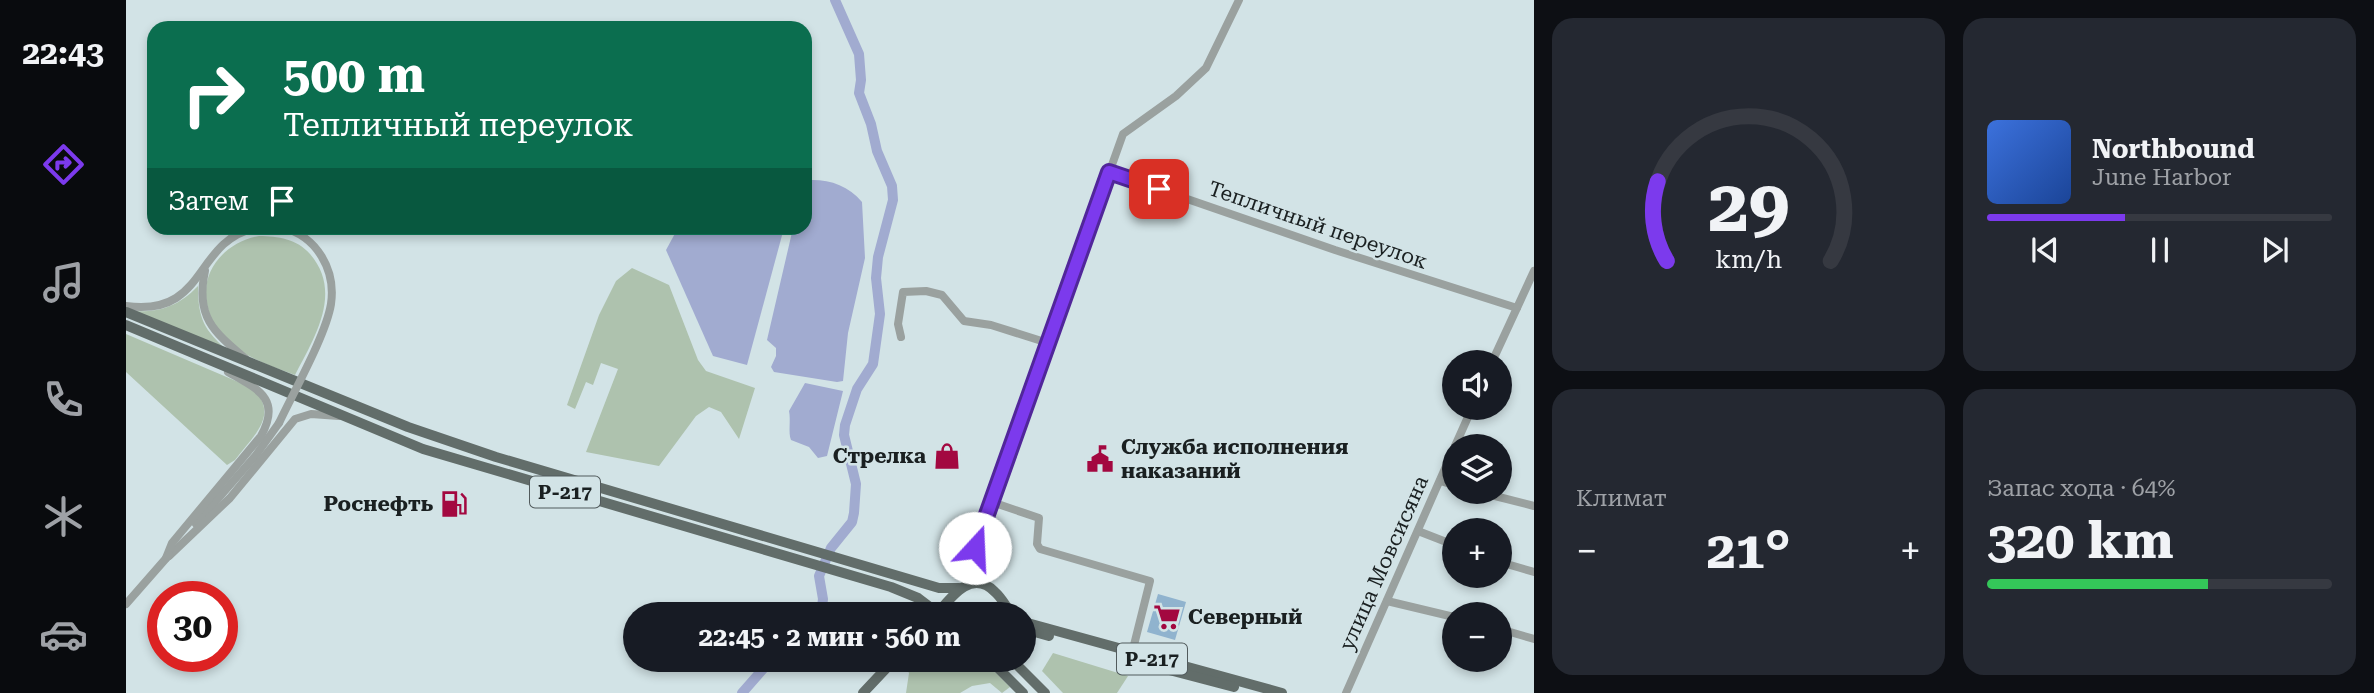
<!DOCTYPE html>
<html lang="ru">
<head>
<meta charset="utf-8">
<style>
  body { margin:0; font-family:"Roboto Serif",serif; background:#242831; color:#f1f3f6; height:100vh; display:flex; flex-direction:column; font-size:26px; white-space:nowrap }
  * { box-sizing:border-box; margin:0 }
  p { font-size:23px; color:#9ea1a6 }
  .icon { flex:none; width:38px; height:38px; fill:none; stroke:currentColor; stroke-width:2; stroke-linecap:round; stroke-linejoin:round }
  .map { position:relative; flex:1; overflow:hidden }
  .side { display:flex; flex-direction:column; gap:18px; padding:18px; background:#0d0f14; width:840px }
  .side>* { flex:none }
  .hud { position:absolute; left:21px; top:21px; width:665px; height:214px; border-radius:21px; box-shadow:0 4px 10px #0003; background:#0b6e4f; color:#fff; overflow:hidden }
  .tools { position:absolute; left:1316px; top:350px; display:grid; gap:14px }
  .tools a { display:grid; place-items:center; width:70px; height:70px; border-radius:50%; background:#171b24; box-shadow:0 4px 10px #0003; font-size:35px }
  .speed { position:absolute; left:21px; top:581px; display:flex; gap:14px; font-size:35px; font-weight:700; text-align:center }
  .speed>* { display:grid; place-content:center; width:91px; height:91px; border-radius:50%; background:#171b24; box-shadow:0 4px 10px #0003; line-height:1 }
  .speed .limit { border:10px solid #d22; background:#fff; color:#111 }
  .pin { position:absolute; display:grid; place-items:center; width:60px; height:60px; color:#fff; margin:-30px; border-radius:14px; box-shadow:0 4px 10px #0006 }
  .me { position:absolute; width:77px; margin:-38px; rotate:20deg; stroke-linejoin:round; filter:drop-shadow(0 0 5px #0008) }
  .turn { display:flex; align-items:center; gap:24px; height:147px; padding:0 21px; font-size:32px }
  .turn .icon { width:91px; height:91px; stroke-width:2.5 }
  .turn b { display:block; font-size:49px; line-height:60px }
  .then { display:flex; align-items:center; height:66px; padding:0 21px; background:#0003; gap:14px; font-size:26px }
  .big { font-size:52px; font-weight:700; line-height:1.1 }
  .side .card { flex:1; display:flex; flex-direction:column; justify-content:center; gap:10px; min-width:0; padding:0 24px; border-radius:21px; background:#242831 }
  .side .dial { align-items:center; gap:0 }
  .dial svg { height:182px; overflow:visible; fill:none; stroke:#363941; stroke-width:7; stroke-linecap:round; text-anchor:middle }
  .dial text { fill:#f1f3f6; stroke:none }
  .song { display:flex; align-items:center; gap:21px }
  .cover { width:84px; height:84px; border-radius:10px; background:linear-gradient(135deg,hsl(220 70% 55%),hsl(220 70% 35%)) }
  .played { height:7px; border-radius:4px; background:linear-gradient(90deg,#7c3aed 40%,#363941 40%) }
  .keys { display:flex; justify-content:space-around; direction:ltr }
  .heat { display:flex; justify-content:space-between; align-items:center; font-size:38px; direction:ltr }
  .charge { height:10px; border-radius:5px; background:linear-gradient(90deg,#34c759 64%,#363941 0) }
  .side .tiles { flex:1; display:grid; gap:18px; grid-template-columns:repeat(2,1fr) }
  .trip { position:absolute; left:497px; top:602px; width:413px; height:70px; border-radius:35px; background:#171b24; box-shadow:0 4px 10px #0003; font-weight:700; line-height:70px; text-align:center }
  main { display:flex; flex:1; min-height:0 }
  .tabs { display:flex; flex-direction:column; width:126px; justify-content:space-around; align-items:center; background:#090b0e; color:#9ea1a6 }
  .tabs .icon { width:49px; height:49px }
  .tabs .active { color:#7c3aed }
  .tabs b { font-size:32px; color:#f1f3f6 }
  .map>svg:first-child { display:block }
  .green { fill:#aec2ae }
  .water { fill:#a1abd0 }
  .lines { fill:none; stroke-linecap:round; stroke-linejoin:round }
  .river { stroke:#a1abd0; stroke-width:10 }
  .building { fill:#90b3ce }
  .minor { stroke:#9aa19f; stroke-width:8 }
  .major { stroke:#626d6a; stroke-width:10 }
  .minor-bridge { stroke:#9aa19f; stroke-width:8 }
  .route-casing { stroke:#51269a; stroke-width:18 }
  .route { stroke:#7c3aed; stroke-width:12 }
  .labels { text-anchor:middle; stroke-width:5; stroke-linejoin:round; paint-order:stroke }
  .shield { fill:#d2e3e6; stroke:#515a5c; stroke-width:2 }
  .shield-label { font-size:19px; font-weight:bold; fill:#1a2021 }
  .street-label { font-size:21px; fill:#1a2021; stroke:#d2e3e6 }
  .poi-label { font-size:21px; font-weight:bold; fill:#1a2021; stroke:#d2e3e6; text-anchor:start }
</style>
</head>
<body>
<main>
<nav class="tabs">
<b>22:43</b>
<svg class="icon active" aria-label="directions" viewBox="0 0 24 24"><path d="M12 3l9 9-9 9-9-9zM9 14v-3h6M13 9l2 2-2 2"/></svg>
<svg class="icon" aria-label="music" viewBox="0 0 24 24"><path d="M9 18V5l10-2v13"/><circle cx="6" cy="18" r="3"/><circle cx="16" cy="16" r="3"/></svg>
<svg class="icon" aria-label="phone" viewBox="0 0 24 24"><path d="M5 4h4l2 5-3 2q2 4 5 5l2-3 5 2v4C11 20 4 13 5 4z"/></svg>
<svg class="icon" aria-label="climate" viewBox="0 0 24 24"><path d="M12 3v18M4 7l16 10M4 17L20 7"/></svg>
<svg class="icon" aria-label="car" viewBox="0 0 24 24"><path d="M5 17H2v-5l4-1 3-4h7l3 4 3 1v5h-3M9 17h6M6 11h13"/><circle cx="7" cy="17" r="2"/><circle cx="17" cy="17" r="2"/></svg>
</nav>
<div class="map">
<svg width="1408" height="693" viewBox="0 0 1408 693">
  <rect width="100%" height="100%" fill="#d2e3e6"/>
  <g class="green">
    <path d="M133,236C152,236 171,239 184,254C217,292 189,337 169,375C141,365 115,356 94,334C87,326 83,314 81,304C74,270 100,242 133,236Z"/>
    <polygon points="506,268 543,285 572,360 580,371 629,388 613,439 595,412 583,407 570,416 533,466 460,452 492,369 475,363 467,385 460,382 449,409 441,405 473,315 490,281"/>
    <path d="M72,286C72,319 78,330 103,352L5,311C32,313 52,307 72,286Z"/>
    <path d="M0,334L124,387C156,413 127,436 109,460L101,465L0,372Z"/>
    <polygon points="927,653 1002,676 991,693 937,693 916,671"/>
    <polygon points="857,660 884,687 876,693 864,683 846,686 834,693 780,693 783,673 776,660"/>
  </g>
  <g class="water">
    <path d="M682,180C703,179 722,185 736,202L739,258L722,333L717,381L711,382L648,372L645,367L650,356V348L641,340L667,228H679V184Z"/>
    <polygon points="552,228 658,228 621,365 587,356 540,250"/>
    <path d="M679,383L717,391L701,456L692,458L683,447L665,440C662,433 665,420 663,411Z"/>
  </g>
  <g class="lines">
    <g class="river">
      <polyline points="695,614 697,599 693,576 705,548 726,522 728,513 730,484 718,435 719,425 731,389 747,364 754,314 750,278 752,257 767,200 766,186 751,151 745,124 733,93 735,80 733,54 709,0"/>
      <polyline points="616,693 645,660"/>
    </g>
  </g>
  <polygon class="building" points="1032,594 1060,602 1049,640 1021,632"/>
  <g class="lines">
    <g class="minor">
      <polyline points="983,172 1209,250 1391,308"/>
      <path d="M79,271C69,317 88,332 120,359"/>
      <path d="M0,306C81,317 67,243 128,228"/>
      <polyline points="775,337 772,324 777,292 800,291 816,295 838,321 865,325 922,343"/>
      <polyline points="1366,362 1408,271"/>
      <polyline points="1329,446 1346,408"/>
      <polyline points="1314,481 1328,485"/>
      <polyline points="1353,492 1408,506"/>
      <polyline points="866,502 913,518 911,544 914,549 1024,581 1006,653"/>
      <polyline points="70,524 130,455 153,423"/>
      <polyline points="1292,531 1328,545"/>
      <polyline points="43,556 104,498 169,419 185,414 213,416"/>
      <path d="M40,558L46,543L135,436C156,398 131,389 102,372"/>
      <polyline points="1374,562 1408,572"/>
      <polyline points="842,584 844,563 997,134 1050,96 1080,68 1113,0"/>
      <polyline points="1261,601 1328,617"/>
      <polyline points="0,604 43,555"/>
      <polyline points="1374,629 1408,639"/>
      <polyline points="1220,693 1328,448"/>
    </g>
    <g class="major">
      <polyline points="0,312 282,427 370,457 813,588 833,588"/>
      <polyline points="0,325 297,449 765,587 792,598 813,614"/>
      <path d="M811,614C825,597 846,568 869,592C876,598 880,607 886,614"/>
      <polyline points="898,622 1156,693"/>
      <polyline points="898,629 923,636"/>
      <polyline points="864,660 897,693"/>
      <polyline points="886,660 919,693"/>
      <polyline points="1028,666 1108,687"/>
      <polyline points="737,693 768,660"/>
    </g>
    <path class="minor-bridge" d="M153,423C167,393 200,335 205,304C210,270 191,237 158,228"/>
  </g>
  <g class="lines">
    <defs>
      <polyline id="route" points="849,548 983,172 1033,189"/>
    </defs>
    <use href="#route" class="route-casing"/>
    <use href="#route" class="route"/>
  </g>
  <defs>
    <symbol id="shop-bare" viewBox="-9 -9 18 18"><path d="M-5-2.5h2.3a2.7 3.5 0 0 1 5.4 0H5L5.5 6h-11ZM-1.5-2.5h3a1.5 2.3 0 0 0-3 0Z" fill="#a30840" stroke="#d2e3e6" stroke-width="2.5" paint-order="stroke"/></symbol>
    <symbol id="civic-bare" viewBox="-9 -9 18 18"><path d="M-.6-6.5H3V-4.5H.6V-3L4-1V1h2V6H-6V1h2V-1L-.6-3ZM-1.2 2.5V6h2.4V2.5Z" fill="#a30840" stroke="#d2e3e6" stroke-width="2.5" paint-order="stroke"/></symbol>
    <symbol id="fuel-bare" viewBox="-9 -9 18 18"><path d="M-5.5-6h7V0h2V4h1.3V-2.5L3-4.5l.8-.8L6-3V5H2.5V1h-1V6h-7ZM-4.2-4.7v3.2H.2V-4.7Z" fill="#a30840" stroke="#d2e3e6" stroke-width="2.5" paint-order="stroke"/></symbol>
    <symbol id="supermarket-bare" viewBox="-9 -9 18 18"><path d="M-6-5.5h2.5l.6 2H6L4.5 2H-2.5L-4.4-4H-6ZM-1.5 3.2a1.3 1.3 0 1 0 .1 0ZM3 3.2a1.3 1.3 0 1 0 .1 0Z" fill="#a30840" stroke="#d2e3e6" stroke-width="2.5" paint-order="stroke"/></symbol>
  </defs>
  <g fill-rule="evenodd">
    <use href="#shop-bare" x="802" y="437" width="38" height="38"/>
    <use href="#civic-bare" x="955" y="440" width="38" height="38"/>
    <use href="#fuel-bare" x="309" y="485" width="38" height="38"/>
    <use href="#supermarket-bare" x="1022" y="598" width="38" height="38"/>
  </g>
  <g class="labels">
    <g class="shield">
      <rect x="404" y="476.5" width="70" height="31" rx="5"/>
      <rect x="991" y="643.5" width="70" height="31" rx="5"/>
    </g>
    <g class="shield-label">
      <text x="439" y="499">Р-217</text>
      <text x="1026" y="666">Р-217</text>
    </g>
    <g class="street-label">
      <text transform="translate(1192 225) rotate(19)" y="7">Тепличный переулок</text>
      <text transform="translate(1258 563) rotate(-66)" y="7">улица Мовсисяна</text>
    </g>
    <g class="poi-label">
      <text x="995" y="454">Служба исполнения<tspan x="995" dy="24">наказаний</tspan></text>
      <text x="800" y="463" text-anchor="end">Стрелка</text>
      <text x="307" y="511" text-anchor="end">Роснефть</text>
      <text x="1062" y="624">Северный</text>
    </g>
  </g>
</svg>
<div class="tools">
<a><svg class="icon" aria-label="sound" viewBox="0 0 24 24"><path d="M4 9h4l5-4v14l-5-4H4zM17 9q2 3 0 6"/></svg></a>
<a><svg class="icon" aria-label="layers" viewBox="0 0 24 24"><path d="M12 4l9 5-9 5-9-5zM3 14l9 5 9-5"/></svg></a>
<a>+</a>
<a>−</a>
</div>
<div class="speed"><div class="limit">30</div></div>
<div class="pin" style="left:1033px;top:189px;background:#d93025"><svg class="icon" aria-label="arrive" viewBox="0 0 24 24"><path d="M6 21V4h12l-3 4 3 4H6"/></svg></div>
<svg class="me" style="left:849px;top:548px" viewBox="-20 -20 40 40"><circle r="19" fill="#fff"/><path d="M0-13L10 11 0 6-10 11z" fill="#7c3aed"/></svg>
<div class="trip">22:45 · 2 мин · 560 m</div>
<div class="hud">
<div class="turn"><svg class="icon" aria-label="right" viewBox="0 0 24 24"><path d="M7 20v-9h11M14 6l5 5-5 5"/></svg><div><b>500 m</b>Тепличный переулок</div></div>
<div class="then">Затем<svg class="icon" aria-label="arrive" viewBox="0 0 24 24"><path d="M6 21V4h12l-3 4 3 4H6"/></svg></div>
</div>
</div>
<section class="side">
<div class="tiles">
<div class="card dial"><svg viewBox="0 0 100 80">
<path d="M14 69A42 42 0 1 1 86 69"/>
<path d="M14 69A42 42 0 0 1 10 34" stroke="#7c3aed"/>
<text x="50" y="56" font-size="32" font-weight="700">29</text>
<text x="50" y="72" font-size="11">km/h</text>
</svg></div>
<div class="card">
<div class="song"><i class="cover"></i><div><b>Northbound</b><p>June Harbor</p></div></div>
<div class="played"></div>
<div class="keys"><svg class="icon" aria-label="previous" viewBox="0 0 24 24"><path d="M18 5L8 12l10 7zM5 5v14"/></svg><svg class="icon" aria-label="pause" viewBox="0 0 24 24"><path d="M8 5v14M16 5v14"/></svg><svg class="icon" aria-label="next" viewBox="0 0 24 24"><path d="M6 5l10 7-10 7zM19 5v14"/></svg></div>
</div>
<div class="card"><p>Климат</p>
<div class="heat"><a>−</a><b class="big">21°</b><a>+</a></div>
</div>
<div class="card"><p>Запас хода · 64%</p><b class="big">320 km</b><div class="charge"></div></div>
</div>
</section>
</main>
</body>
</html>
